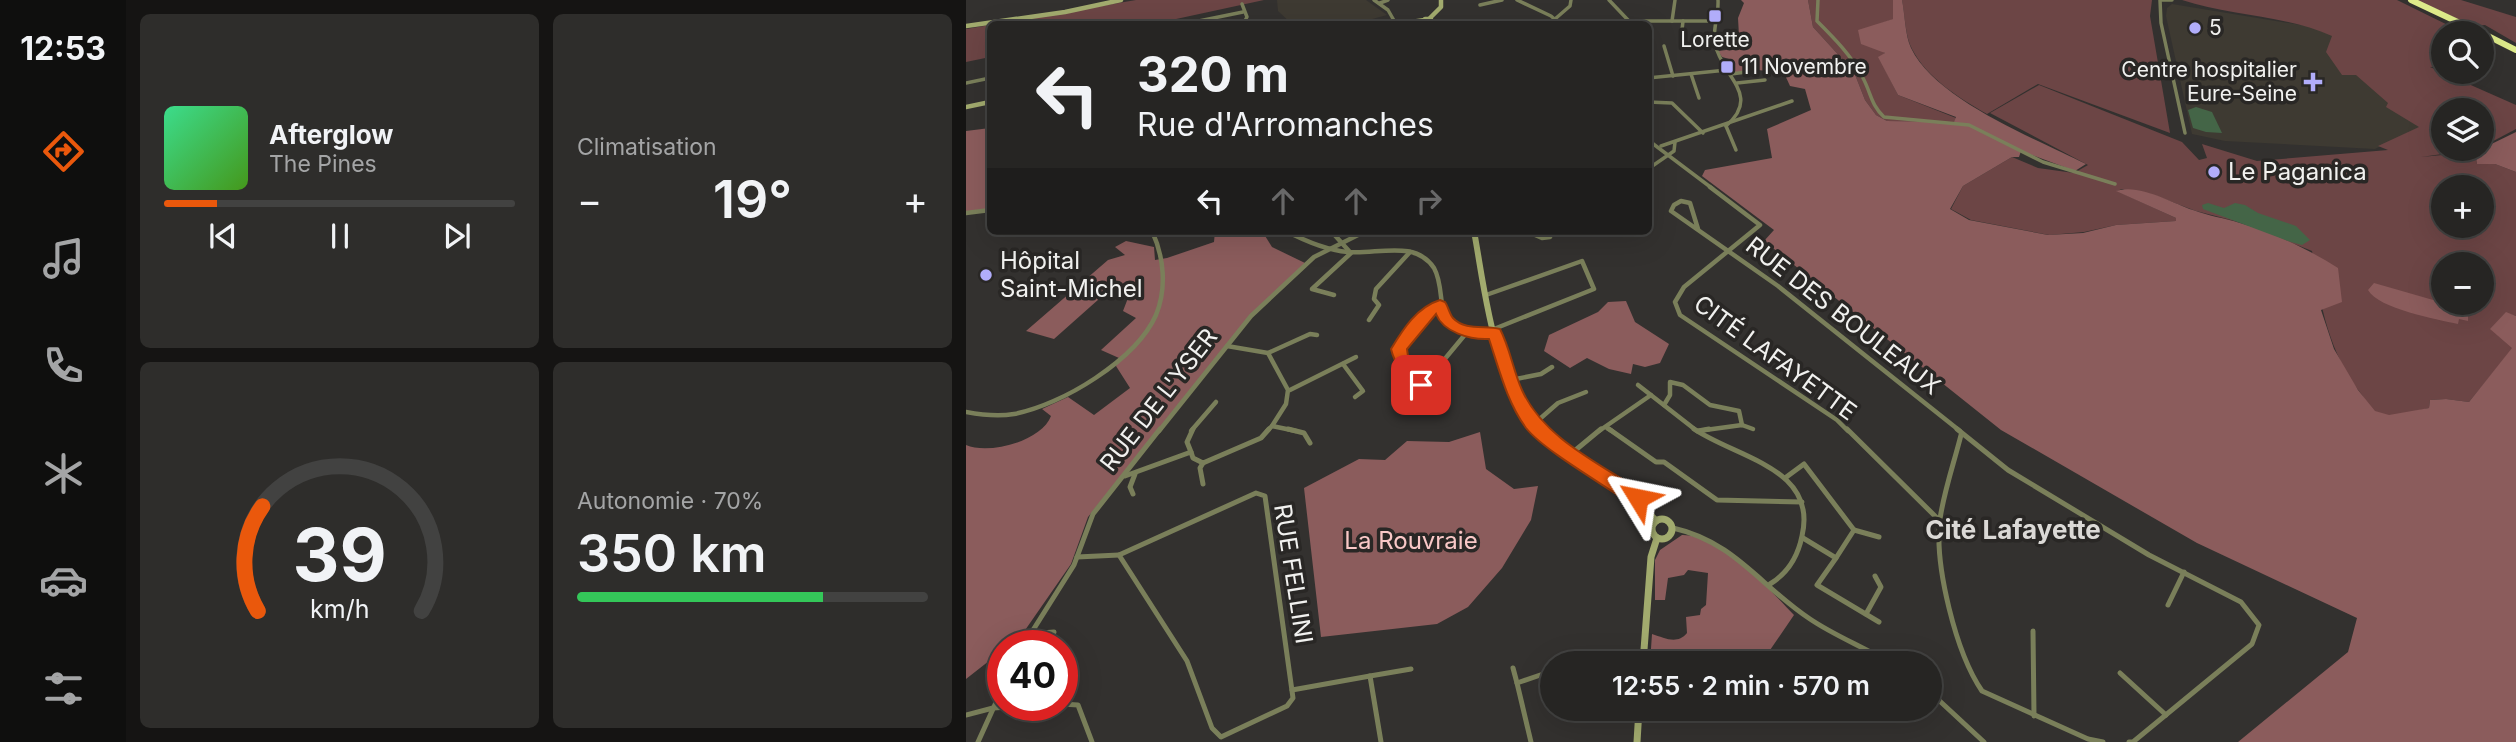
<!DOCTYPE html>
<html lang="fr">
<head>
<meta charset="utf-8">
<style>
  body { margin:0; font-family:Inter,sans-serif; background:#2e2d2b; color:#f1f3f6; height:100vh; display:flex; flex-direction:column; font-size:26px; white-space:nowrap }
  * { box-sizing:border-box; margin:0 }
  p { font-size:23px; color:#a4a5a6 }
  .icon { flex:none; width:38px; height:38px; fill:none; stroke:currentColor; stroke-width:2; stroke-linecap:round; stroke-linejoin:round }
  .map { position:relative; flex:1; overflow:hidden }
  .drawer { display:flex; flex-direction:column; gap:14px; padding:14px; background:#151413; width:840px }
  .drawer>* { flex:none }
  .banner { position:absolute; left:21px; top:21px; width:665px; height:214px; border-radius:10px; box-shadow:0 7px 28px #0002,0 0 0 2px #424241; background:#262523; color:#f1f3f6; overflow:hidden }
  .controls { position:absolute; left:1465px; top:21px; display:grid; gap:14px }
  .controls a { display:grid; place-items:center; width:63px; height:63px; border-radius:50%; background:#262523; box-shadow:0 7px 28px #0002,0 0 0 2px #424241; font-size:35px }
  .speed { position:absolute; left:21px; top:630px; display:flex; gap:14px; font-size:35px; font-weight:700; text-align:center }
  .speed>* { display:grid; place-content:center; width:91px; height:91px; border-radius:50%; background:#262523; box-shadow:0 7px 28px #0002,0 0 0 2px #424241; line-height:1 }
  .speed .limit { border:10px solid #d22; background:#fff; color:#111 }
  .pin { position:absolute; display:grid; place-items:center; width:60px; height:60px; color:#fff; margin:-30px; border-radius:14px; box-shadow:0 4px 10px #0006 }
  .me { position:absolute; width:77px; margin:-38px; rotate:305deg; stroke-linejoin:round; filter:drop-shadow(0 0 5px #0008) }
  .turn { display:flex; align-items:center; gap:24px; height:147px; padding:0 35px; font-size:32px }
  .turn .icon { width:91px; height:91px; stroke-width:2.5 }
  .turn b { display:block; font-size:49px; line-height:60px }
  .lanes { display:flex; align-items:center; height:66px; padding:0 35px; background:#0003; justify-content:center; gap:35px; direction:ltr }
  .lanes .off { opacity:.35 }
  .big { font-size:52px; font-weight:600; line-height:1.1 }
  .drawer .tile { flex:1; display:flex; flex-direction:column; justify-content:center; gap:10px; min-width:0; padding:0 24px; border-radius:10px; background:#2e2d2b }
  .drawer .dial { align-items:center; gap:0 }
  .dial svg { height:182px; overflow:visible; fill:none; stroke:#424241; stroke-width:7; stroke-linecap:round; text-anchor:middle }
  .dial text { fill:#f1f3f6; stroke:none }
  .song { display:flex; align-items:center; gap:21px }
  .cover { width:84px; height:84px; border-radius:10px; background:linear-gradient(135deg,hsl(150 70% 55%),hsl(100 70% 35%)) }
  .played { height:7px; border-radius:4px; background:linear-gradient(90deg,#ea580c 15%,#424241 15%) }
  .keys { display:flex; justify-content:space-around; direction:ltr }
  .heat { display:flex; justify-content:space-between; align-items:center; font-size:38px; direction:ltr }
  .charge { height:10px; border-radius:5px; background:linear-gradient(90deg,#34c759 70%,#424241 0) }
  .drawer .tiles { flex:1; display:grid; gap:14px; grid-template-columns:repeat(2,1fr) }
  .trip { position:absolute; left:574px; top:651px; width:402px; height:70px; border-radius:35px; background:#262523; box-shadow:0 7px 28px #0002,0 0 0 2px #424241; font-weight:600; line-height:70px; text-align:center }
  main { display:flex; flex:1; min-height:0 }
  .tab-bar { display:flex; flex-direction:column; width:126px; justify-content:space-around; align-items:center; background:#0f0f0e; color:#a4a5a6 }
  .tab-bar .icon { width:49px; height:49px }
  .tab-bar .current { color:#ea580c }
  .tab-bar b { font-size:32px; color:#f1f3f6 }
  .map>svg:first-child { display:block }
  .built { fill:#3e3a32 }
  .green { fill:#6c4545; fill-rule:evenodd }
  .forest { fill:#8b5c5c }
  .water { fill:#446547 }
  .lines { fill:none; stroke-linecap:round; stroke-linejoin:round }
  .street-far2 { stroke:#7a7f5a; stroke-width:3.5 }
  .street-far1 { stroke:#7a7f5a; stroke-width:4.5 }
  .street { stroke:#7a7f5a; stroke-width:5 }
  .secondary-far2 { stroke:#a2ab6e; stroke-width:4.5 }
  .secondary-far1 { stroke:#a2ab6e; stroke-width:6 }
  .secondary { stroke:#a2ab6e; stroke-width:7 }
  .highway { stroke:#deeb8a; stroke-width:6 }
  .route { fill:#ea580c; stroke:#983908; stroke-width:2 }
  .poi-dot { fill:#b1adfa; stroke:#292725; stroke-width:2.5 }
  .labels { text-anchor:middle; stroke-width:7; stroke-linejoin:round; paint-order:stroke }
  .far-poi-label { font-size:21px; fill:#f1f1ef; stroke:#292725; text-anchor:start }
  .poi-label { font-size:24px; fill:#f1f1ef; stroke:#292725; text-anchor:start }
  .street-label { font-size:24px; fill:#f1f1ef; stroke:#292725 }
  .park-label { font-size:24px; fill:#f9c8c7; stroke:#292725 }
  .neighbourhood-label { font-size:26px; font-weight:bold; fill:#dbd9d6; stroke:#292725 }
</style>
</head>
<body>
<main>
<nav class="tab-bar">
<b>12:53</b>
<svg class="icon current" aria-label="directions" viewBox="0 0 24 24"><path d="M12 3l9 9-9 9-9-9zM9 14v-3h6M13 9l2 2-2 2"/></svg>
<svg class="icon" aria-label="music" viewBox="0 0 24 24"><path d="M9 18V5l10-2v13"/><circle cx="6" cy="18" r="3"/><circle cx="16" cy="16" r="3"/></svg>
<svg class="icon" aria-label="phone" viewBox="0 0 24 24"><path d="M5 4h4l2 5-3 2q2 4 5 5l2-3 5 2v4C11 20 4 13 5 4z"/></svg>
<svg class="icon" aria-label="climate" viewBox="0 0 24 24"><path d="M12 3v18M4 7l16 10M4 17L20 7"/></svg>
<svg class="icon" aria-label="car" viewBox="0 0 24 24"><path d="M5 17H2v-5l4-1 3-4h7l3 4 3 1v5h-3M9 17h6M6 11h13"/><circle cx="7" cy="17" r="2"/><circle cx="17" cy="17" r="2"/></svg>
<svg class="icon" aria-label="filters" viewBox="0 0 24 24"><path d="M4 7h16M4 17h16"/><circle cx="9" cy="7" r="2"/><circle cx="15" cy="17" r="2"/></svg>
</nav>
<section class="drawer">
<div class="tiles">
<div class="tile">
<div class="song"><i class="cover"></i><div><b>Afterglow</b><p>The Pines</p></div></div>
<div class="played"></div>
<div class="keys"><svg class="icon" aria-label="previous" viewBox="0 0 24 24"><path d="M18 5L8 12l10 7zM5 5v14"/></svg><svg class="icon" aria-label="pause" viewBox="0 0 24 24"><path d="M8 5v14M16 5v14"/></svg><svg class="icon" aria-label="next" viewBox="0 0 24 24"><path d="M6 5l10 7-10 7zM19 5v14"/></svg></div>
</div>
<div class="tile"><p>Climatisation</p>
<div class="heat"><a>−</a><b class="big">19°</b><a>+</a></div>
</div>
<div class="tile dial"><svg viewBox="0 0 100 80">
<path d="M14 69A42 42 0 1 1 86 69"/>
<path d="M14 69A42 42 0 0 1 16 23" stroke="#ea580c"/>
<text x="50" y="56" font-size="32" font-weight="700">39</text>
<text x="50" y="72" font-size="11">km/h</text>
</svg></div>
<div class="tile"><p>Autonomie · 70%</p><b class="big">350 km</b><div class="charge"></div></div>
</div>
</section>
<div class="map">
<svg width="1550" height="742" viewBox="0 0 1550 742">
  <rect width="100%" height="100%" fill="#33312f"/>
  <g class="built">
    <polygon points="311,0 400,0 421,15 388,24 326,24 312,11"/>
    <polygon points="1206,4 1347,27 1516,97 1477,110 1477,116 1409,149 1259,141 1226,134 1200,16 1201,8"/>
  </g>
  <g class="green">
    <polygon points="170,0 298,0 187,24 29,24"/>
    <polygon points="842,0 927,0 928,19 916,23 916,50 919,54 913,57 932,95 990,118 988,123 921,121 910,115 899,100 888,72 847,27"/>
    <path d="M936,0H1186L1184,16L1204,133L1072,84L1021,114C993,98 961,78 946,49C939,36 939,15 936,0Z"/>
    <path d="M1216,0H1431L1498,33H1477V66L1464,67L1550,105V129L1516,147V110H1477V149H1512L1455,157L1509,152L1511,164H1529L1550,172V316L1540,313L1547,348L1503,402L1480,399L1464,400L1463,408C1448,411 1424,420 1409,412C1404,409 1399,400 1396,395C1362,352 1354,304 1346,251L1277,223L1230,211L1185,194L1156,189L1151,191L1210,218V221L1150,225L1118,232L1083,235L1005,220L985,209L997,186L1046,157L1072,168L1108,173L1122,165L1024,113L1073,85L1216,142L1233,160L1241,158L1236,144L1291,161L1422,150L1412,146L1453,127L1420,107L1422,103L1390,75H1376L1360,52L1366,36C1320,15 1264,16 1216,0ZM1477,187H1516V226H1477ZM1477,264H1516V303H1477Z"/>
    <polygon points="1450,0 1495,0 1550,17 1550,43 1519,25 1507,26"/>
    <polygon points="24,25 24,57 0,62 0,29"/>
  </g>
  <g class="forest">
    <path d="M775,0H842L847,27L888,72L899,100L910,115L921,121L988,122L990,117L932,95L912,57L919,53L895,44L892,30L927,19V0H936C939,15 939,35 945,48C970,100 1070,139 1120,164L1109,171L1055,151L1053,157H1046L997,186L984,209L1003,220L1082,235L1117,233L1150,225L1210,221V218L1150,191C1173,183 1206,203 1227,210C1242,216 1259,218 1274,223C1308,233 1342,249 1372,268L1376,302L1355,310L1368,349L1392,390L1409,411L1423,415L1463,408L1464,400L1480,399L1503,402L1546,348L1524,329L1540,312L1550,316V742H1272L1382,652L1391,618L1231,543L1035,430L798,241L808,230L736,176L739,170L806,158L801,129L845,110L839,89L824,86L818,73L792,70L772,73L764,70L762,65L766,63L763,59L756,57L752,51L760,50L773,36L772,18L778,3Z"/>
    <polygon points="24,128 24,209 0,212 0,131"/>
    <polygon points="1550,132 1550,172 1529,164 1511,164 1509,152"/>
    <path d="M249,231H296L306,247L339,263L282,318L122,517L105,564L55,636L42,646H37V650L0,679V445C23,455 76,441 85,416L76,409L102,397L128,415L164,388L150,366L153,358L135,350L170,318L157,311L162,298L133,299L88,339L60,331L142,260L159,255L149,247L160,241L188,247L189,260L201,258L248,242Z"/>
    <path d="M1408,283L1502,310V321L1493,319L1492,324C1470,319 1413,309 1402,290Z"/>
    <polygon points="660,301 669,322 703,344 694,363 679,367 667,364 665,374 643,369 621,358 604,368 578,351 583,335 632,312 642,302"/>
    <polygon points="514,432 520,469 548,489 572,486 565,520 536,568 502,607 471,624 355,637 338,488 393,459 419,460 441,441 483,442"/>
    <path d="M716,535C755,534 803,589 828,615L802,653L766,663H684L686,634C699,638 711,645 721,633L720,617L734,615L735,609L740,605L742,573L722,570L718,575L702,578L699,600H689V560L694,550Z"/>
  </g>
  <g class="water">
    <polygon points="1230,107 1246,112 1256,133 1240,132 1227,128 1222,110"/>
    <polygon points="1242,203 1258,208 1269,203 1279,205 1292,213 1330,226 1344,240 1336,245 1325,242 1237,209 1236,205"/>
  </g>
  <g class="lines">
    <g class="street-far2">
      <polyline points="408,0 422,10 430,24"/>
      <polyline points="551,0 585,16 594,24"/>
      <polyline points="643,0 662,20"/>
      <path d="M752,0C753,15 746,30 749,44C756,77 796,95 760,126"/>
      <path d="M852,0L851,21C868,38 886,56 897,78C905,93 905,105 918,117L1003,125L1077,162L1149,184"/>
      <polyline points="1194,0 1195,23 1219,133"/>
      <polyline points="1195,0 1206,0"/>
      <polyline points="414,3 422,0"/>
      <polyline points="276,4 281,17 277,24"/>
      <polyline points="514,5 536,0"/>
      <polyline points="589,19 604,6 605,0"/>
      <polyline points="706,21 709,0"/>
      <polyline points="218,24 277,12"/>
      <polyline points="644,24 662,21 751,21"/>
      <polyline points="715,39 717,21"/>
      <polyline points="698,46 707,76"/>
      <polyline points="725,74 733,98"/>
      <polyline points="765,74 788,71"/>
      <polyline points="682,78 761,70"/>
      <polyline points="0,83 24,78"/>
      <polyline points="771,83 799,80"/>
      <polyline points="682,102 706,103 737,133"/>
      <polyline points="760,126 770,150"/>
      <polyline points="682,140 747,189"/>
      <polyline points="695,146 826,101"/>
      <polyline points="682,169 708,151 709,142"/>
    </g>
    <g class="street-far1">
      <polyline points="744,187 794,225 718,287 709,302 714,315 871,420 882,431"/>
      <polyline points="0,213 24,210"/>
      <polyline points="732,229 724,203 715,201 708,205 705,211 812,286 994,431"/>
      <path d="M320,231C339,241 360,250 382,252C410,255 449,239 468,268C477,284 473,304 480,321L513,334L529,333"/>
      <polyline points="365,231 383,251"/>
      <polyline points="560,231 576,238 584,237 586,231"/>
      <polyline points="368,295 346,289 385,253"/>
      <polyline points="520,295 616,261 628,289 528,329"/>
      <polyline points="403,320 413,305 408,299 410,289 444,252"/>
      <polyline points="261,346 302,353 344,334 351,335"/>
      <polyline points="302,353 322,390 320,404 306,426 330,431"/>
      <polyline points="377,364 397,391 389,397"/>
      <polyline points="473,366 502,331"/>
      <polyline points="545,380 575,374 586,367"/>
      <polyline points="672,385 731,431"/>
      <polyline points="324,390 390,357"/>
      <polyline points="451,395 455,385 435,357 433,349 450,323 474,306"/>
      <polyline points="698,405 704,395 704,382 717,385 744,405 773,411 776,425"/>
      <path d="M0,412C16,415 31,417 48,414C96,405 170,360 190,315C201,288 198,257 186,231"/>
      <polyline points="568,424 592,403 620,392"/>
      <polyline points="641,428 646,431"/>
      <polyline points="193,431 285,316 348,257 400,231"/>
      <polyline points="225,431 250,402"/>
      <polyline points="301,431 306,426"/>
      <polyline points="633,431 685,395"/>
      <polyline points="732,431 776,425 787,429"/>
    </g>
    <g class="street">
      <polyline points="322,429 338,433 344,443"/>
      <polyline points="643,429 690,462 698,462 751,500 836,502"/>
      <path d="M728,429C771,458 852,468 836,536C832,556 822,573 804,584"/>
      <polyline points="881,429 974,521"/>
      <polyline points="991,429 1042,470 1183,555 1275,602 1293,625 1286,644 1167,742 1163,742"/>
      <polyline points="732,431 743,429"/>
      <path d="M995,435C988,463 978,491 974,519C968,565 990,653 1016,691L1122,739L1137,742"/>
      <polyline points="225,452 221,442 227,429"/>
      <polyline points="606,453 635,429"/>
      <polyline points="237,463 234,468 237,484"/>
      <polyline points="159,476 225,452 227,458 237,463 295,438 303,429"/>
      <polyline points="819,478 838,464 888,530"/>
      <polygon points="290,493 299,496 327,698 321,706 255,737 246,728 221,661 153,555"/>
      <polyline points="167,494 164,487 169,474"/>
      <path d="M707,528C769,542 794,586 844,619C869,636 898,647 924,663"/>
      <polyline points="837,538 870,558 851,585 913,622"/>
      <polyline points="111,557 153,555"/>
      <polyline points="870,558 888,530 913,537"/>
      <polyline points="1202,605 1218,572"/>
      <polyline points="900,614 915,587 909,576"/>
      <polyline points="1067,631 1068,716"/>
      <polyline points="63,634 88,632"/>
      <polyline points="57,646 108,565 127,514 194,429"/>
      <polyline points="547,668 551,683"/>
      <polyline points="1154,673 1200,715"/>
      <polyline points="404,676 445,669"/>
      <polyline points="326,690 404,676 415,742"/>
      <polyline points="964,692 1018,742"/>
      <polyline points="96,704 112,705 126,742"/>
      <polyline points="0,715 27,708 75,705"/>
      <polyline points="12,742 37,687"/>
      <polyline points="565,742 551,683 586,671"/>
    </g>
    <g class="secondary-far2">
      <polyline points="464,18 475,7 475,0"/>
      <polyline points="432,24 465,19 459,19"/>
      <polyline points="0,26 99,12 155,0"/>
      <polyline points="0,107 24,102"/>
    </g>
    <path class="secondary-far1" d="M508,231C520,296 527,382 576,431"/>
    <g class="secondary">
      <polyline points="574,429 595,447 663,491 690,521"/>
      <circle cx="696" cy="529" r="10"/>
      <polyline points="677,663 685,557 691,538"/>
      <polyline points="671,742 673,709"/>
    </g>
    <g class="highway">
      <polyline points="1445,0 1515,33"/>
      <polyline points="1516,33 1550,50"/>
    </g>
  </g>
  <path class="route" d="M474,300L479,302C482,306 484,315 487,318C499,331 520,325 534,329C544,348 547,370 556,390C578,439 635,464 678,493L681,498L678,504L672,506L665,504C640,486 577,450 560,428C541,402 533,369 523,339C504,340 477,332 470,314L441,349L442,356L463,385L455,391C442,387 428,362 425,349C437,329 451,307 474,300Z"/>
  <g class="poi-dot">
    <rect x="742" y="9" width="14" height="14" rx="3.5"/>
    <circle cx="1229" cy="28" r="7"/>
    <rect x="754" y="60" width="14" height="14" rx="3.5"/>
    <path d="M1343.5 71.5h7v7h7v7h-7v7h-7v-7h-7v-7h7z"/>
    <circle cx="1248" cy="172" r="7"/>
    <circle cx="20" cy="275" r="7"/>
  </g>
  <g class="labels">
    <g class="far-poi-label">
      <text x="1243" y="35">5</text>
      <text x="749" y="47" text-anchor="middle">Lorette</text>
      <text x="775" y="74">11 Novembre</text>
      <text x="1331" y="77" text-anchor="end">Centre hospitalier<tspan x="1331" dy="24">Eure-Seine</tspan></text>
    </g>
    <g class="poi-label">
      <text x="1262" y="180">Le Paganica</text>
      <text x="34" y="269">Hôpital<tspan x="34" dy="28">Saint-Michel</tspan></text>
    </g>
    <g class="street-label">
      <text transform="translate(877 316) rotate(38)" y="8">RUE DES BOULEAUX</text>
      <text transform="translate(809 358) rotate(36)" y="8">CITÉ LAFAYETTE</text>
      <text transform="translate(193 400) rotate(-52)" y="8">RUE DE L'YSER</text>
      <text transform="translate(327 574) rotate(81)" y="8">RUE FELLINI</text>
    </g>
    <g class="park-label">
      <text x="445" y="549">La Rouvraie</text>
    </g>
    <g class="neighbourhood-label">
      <text x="1047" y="539">Cité Lafayette</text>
    </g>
  </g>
</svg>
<div class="controls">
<a><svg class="icon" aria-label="search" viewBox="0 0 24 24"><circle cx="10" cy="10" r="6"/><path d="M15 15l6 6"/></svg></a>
<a><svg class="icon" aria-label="layers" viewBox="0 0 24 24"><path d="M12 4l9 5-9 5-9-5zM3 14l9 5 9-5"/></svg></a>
<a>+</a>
<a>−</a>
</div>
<div class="speed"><div class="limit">40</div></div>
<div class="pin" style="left:455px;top:385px;background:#d93025"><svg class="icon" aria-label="arrive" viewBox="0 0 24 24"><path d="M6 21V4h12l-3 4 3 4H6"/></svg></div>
<svg class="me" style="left:672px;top:498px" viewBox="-20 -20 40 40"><path d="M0-17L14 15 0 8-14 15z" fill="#ea580c" stroke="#fff" stroke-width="4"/></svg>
<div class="trip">12:55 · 2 min · 570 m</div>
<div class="banner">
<div class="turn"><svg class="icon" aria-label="left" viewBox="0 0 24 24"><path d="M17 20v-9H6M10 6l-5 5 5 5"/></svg><div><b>320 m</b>Rue d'Arromanches</div></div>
<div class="lanes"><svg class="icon" aria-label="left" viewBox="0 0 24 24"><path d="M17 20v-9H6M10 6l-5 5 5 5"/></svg><svg class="icon off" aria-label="ahead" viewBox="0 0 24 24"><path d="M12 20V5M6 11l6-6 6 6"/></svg><svg class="icon off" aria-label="ahead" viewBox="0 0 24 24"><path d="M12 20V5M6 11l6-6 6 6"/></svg><svg class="icon off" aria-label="right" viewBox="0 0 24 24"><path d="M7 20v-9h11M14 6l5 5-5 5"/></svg></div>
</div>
</div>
</main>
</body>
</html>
